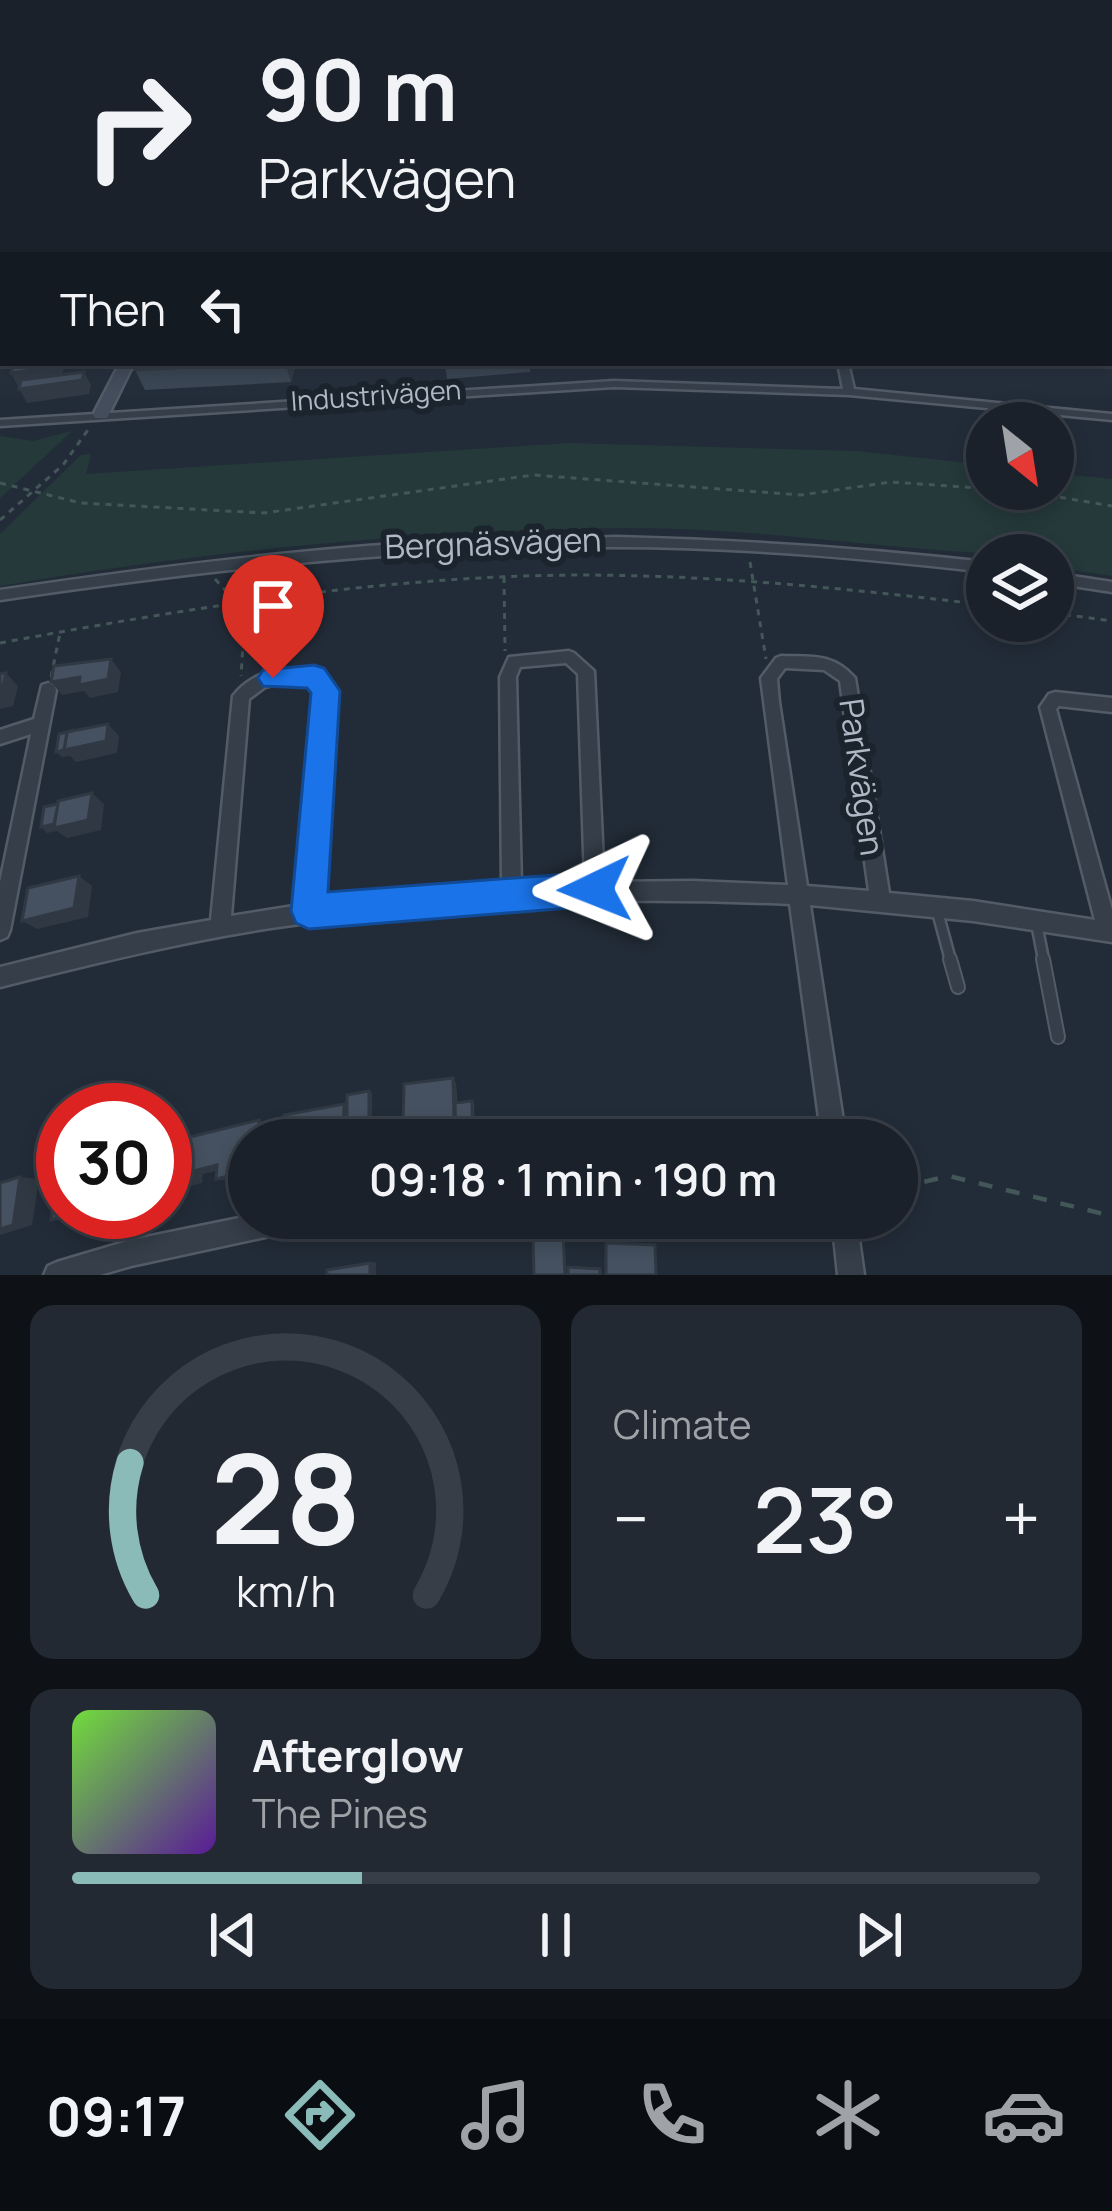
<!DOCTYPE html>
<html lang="en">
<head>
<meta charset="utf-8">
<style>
  body { margin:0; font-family:Manrope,sans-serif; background:#232932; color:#f1f3f6; height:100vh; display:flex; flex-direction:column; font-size:45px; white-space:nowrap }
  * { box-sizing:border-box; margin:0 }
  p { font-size:39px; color:#9fa3a8 }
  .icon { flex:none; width:66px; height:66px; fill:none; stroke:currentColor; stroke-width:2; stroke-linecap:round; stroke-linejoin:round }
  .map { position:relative; height:1275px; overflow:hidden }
  .panel { display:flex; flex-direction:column; gap:30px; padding:30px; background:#0e1217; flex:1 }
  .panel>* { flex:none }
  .banner { position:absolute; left:0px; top:0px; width:1113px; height:366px; box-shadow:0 6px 18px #0003,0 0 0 3px #383e47; background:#1a212a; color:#f1f3f6; overflow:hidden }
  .needle { width:78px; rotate:150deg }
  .tools { position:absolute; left:966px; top:402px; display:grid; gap:24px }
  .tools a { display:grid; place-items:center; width:108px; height:108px; border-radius:50%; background:#1a212a; box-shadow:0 6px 18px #0003,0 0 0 3px #383e47; font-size:60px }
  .speed { position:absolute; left:36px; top:1083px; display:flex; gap:24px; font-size:60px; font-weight:700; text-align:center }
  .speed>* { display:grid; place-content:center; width:156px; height:156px; border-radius:50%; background:#1a212a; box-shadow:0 6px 18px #0003,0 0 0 3px #383e47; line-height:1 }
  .speed .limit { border:18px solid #d22; background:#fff; color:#111 }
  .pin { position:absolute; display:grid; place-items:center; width:102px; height:102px; color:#fff; margin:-123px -51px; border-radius:50% 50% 50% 0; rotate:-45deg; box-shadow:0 0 12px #0007 }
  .pin .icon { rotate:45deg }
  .me { position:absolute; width:132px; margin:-66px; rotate:268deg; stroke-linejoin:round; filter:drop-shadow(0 0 9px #0008) }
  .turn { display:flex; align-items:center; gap:42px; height:252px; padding:0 60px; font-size:54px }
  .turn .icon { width:156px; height:156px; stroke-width:2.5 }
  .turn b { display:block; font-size:84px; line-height:102px }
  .then { display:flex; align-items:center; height:114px; padding:0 60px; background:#0003; gap:24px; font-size:45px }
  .big { font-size:90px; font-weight:600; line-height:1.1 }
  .panel .card { flex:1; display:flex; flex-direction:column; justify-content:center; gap:18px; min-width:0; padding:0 42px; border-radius:24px; background:#232932 }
  .panel .dial { align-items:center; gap:0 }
  .dial svg { height:312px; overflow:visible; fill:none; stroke:#383e47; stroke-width:7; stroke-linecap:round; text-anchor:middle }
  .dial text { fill:#f1f3f6; stroke:none }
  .song { display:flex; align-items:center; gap:36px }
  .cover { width:144px; height:144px; border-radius:18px; background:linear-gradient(135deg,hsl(100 70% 55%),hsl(270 70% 35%)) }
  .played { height:12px; border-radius:6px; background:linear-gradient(90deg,#8bbbb9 30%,#383e47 30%) }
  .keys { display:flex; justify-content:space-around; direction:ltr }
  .heat { display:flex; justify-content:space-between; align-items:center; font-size:66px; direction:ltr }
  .panel .tiles { flex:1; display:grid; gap:30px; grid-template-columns:1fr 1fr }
  .card:last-child { grid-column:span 2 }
  .trip { position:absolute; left:228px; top:1119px; width:690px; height:120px; border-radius:60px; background:#1a212a; box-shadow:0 6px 18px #0003,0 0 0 3px #383e47; font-weight:600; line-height:120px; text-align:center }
  .menu { display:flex; height:192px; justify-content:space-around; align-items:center; background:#0a0d11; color:#9fa3a8 }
  .menu .icon { width:84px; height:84px }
  .menu .on { color:#8bbbb9 }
  .menu b { font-size:54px; color:#f1f3f6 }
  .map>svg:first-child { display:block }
  .green { fill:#25393a }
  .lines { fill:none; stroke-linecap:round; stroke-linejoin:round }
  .lane-far1-casing { stroke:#535b66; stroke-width:14 }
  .lane-casing { stroke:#535b66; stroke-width:16 }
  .street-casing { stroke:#535b66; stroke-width:5 }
  .secondary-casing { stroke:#535b66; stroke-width:5 }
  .path-far1 { stroke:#435658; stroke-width:3; stroke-dasharray:6 6; stroke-linecap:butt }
  .path { stroke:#435658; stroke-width:4.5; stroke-dasharray:14 14; stroke-linecap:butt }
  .lane-far1 { stroke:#353e49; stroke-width:9 }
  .lane { stroke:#353e49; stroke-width:12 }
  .street { fill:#353e49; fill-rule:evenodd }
  .secondary { fill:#434d5b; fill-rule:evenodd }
  .wall { fill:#3b4653 }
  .shaded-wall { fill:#303943 }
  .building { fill:#455160; stroke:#303943; stroke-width:3 }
  .route { fill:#1a73e8; stroke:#114b97; stroke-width:3 }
  .labels { text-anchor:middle; stroke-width:12; stroke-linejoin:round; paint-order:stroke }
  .far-street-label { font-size:27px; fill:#b0b8c5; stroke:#1b232d }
  .street-label { font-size:33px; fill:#b0b8c5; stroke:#1b232d }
</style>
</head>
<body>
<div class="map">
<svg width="1112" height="1275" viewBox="0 0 1112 1275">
  <rect width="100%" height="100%" fill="#222c38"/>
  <g class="green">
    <polygon points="72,431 0,498 0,436 33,441"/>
    <path d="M569,443L856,451L987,465V489H1053V473L1112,479V576L1053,567V555C910,555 764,526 618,528C410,531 204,551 0,586V534L81,455L91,454L86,474Z"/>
  </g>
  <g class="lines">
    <defs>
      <g id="lane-far1">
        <polyline points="937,910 951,962"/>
        <polyline points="1037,926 1044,962"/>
      </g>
      <g id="lane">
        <polyline points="950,959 958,987"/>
        <polyline points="1043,959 1058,1037"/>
      </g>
      <g id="street">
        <rect x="1110" y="262" width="2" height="6"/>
        <polygon points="1110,317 1112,318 1112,326 1110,325"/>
        <polygon points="838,363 848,363 854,389 1112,414 1112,420 849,395 614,387 0,426 0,420 614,381 843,389"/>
        <path d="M616,537C741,540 863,548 987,562V572C863,558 740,547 615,547C409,547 204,570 0,600V590C122,572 244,556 367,546C450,540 533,539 616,537Z"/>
        <polygon points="1053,573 1112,582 1112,592 1053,583"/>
        <path d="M569,651L574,653L594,671L604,882L693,881L788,885L761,678L776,658L781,656C812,657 833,653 855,678L889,893L973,901L1095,920L1040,707L1049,694L1055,692L1112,698V712L1059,706L1056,709L1112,910V942L973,921L810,905L846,1140H822L790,904C619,896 448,902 278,927C184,941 92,964 0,987V967L137,933L211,920L233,696C256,665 310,657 333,691L319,902L414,891L502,885L500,677L509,657ZM566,663L578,674L585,882L521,884L516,677L520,667ZM785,668L824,670L840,681L869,891L807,886L779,702L777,679ZM284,682L305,683L317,693L300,905L231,916L249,699L265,687Z"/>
        <polygon points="48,683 54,685 56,690 10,930 7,937 0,940 0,882 31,734 0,744 0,730 34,719 42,685"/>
        <polygon points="249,1216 249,1218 310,1218 307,1227 298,1230 131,1266 100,1275 44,1275 48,1266 57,1262 131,1240"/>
        <polygon points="832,1218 856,1218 864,1275 838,1275"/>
      </g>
      <polygon id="secondary" points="120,363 134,363 107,418 95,418 93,415"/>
    </defs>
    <use href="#lane-far1" class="lane-far1-casing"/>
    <use href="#lane" class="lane-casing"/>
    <use href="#street" class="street-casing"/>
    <use href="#secondary" class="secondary-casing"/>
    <g class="path-far1">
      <polyline points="0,483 81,503 264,513 533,475 801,495 891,482 1022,491 1112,506"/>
      <polyline points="0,520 63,465 90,427"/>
      <polyline points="750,562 766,659"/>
      <polyline points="504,577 505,651"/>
      <polyline points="215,579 245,612 241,676"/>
      <polyline points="1053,613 1112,621"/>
      <path d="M0,643C173,611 347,582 524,576C679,571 833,587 987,605"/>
      <polyline points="51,677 60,633"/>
    </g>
    <polyline class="path" points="897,1188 949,1176 1112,1216"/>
    <use href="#lane-far1" class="lane-far1"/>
    <use href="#lane" class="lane"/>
    <use href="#street" class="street"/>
    <use href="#secondary" class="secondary"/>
  </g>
  <g class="wall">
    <polygon points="79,363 101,363 98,367 82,368"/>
    <polygon points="138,363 296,363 291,382 145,390 135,370"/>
    <polygon points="445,363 530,363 530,372 447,379"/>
    <polygon points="456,1083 457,1103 472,1101 474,1103 475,1140 456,1140 455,1123 408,1129 403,1125"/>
  </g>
  <g class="shaded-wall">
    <polygon points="0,304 3,304 3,352 0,360"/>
    <polygon points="49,363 65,363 60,383 84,372 91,385 89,394 27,403 11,373"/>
    <polygon points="285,363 296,363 291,382"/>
    <polygon points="111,659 121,672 118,692 90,698 84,691 62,695 51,682"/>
    <polygon points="6,673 18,686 13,706 0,709 0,694"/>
    <polygon points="108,724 119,736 117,753 76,762 70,756 62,757 56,752"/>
    <polygon points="92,793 104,804 101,830 67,838 57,831 47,833 41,827 62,823"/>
    <polygon points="79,876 92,886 88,917 37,929 22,921"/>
    <polygon points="453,1078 456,1083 457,1123 454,1119"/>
    <polygon points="369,1091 372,1093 372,1125 369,1124"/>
    <polygon points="344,1104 350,1108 347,1127 350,1129 350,1140 343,1140"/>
    <polygon points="259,1120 268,1123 268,1140 258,1140"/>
    <polygon points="249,1158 248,1176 228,1181 216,1179 238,1160"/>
    <polygon points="217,1165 228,1168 203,1174 202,1183 183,1188 169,1186 190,1172"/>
    <polygon points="20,1177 39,1179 32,1225 0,1235 0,1229"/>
    <polygon points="78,1212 97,1212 69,1221 51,1220"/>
    <polygon points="376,1262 376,1275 370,1275 370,1263"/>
  </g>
  <g class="building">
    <rect x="0" y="281" width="3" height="23"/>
    <polygon points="14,363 49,363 47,368 11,373"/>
    <polygon points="138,363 268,363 135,370"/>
    <polygon points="84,372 82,380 19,389 21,380"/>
    <polygon points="111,659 108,679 79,685 80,677 51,682 54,666"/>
    <polygon points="6,673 1,693 0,694 0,674"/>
    <polygon points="108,724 106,741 64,750 67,732"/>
    <polygon points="74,730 67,732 64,750 56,752 59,734"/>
    <polygon points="92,793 88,820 54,828 58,801"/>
    <polygon points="58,804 54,824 41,827 44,807"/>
    <polygon points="79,876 74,908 22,921 28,888"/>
    <polygon points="453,1078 454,1119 403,1125 404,1084"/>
    <polygon points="369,1091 369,1124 347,1127 347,1095"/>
    <polygon points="472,1101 473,1140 456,1140 455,1103"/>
    <polygon points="344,1104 343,1140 283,1140 284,1115"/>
    <polygon points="259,1120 258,1140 249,1140 249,1158 238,1160 237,1174 216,1179 217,1165 190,1172 190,1181 169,1186 174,1141"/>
    <polygon points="63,1172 63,1212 78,1212 51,1220 57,1174"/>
    <polygon points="20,1177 13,1225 0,1229 0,1183"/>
    <polygon points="563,1233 565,1275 534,1275 533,1237"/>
    <polygon points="606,1243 655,1245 656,1275 606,1275"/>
    <polygon points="370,1263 370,1275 327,1275 327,1270"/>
    <polygon points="568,1267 600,1269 600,1275 568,1275"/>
  </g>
  <linearGradient id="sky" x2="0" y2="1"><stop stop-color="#13181f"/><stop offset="0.56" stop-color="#3e4b5e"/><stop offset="1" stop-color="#3e4b5e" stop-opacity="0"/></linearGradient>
  <rect width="1112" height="403" fill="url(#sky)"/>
  <polygon class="route" points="314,665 324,668 340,691 328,892 595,872 607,877 612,889 607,901 595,906 309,929 296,923 291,911 311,693 307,688 263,686 258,678 263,670"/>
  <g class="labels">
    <g class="far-street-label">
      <text transform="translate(376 396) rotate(-4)" y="9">Industrivägen</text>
    </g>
    <g class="street-label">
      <text transform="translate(493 543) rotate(-2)" y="12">Bergnäsvägen</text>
      <text transform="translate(862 777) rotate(82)" y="12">Parkvägen</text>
    </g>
  </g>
</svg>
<div class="tools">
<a><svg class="needle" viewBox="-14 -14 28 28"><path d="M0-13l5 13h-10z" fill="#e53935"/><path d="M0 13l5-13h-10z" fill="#9fa3a8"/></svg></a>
<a><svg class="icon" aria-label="layers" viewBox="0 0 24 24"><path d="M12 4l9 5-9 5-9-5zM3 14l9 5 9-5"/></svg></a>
</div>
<div class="speed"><div class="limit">30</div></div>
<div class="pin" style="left:273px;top:678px;background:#d93025"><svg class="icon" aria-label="arrive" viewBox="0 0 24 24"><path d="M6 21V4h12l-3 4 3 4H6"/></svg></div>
<svg class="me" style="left:595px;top:889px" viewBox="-20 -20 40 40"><path d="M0-17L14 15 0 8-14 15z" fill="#1a73e8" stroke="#fff" stroke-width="4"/></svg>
<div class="trip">09:18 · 1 min · 190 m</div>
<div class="banner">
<div class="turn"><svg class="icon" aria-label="right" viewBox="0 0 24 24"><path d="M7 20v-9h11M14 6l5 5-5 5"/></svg><div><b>90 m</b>Parkvägen</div></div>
<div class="then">Then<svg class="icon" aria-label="left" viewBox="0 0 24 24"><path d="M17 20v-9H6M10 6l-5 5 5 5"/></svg></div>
</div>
</div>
<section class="panel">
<div class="tiles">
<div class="card dial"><svg viewBox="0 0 100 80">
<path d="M14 69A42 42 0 1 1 86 69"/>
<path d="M14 69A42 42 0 0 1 10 35" stroke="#8bbbb9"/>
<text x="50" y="56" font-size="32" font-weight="700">28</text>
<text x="50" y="72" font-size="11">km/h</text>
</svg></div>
<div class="card"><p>Climate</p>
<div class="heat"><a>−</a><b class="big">23°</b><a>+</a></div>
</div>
<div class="card">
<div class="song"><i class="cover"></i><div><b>Afterglow</b><p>The Pines</p></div></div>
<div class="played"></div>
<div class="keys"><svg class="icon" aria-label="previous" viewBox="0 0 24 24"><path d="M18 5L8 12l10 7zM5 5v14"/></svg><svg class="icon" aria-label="pause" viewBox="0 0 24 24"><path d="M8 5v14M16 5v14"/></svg><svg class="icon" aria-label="next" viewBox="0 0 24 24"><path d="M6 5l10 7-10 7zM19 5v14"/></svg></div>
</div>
</div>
</section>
<nav class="menu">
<b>09:17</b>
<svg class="icon on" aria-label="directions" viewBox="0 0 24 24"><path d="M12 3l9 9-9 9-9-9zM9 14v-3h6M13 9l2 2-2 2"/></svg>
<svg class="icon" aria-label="music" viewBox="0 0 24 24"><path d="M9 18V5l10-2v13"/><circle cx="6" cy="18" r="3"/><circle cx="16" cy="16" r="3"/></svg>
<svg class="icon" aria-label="phone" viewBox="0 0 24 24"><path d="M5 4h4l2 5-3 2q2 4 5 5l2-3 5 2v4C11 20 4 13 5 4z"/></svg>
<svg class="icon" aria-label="climate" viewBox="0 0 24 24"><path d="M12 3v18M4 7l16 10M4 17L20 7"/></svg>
<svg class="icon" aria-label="car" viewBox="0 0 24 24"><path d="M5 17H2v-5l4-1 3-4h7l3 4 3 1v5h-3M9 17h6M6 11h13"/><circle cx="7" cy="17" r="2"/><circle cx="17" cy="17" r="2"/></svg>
</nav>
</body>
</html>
